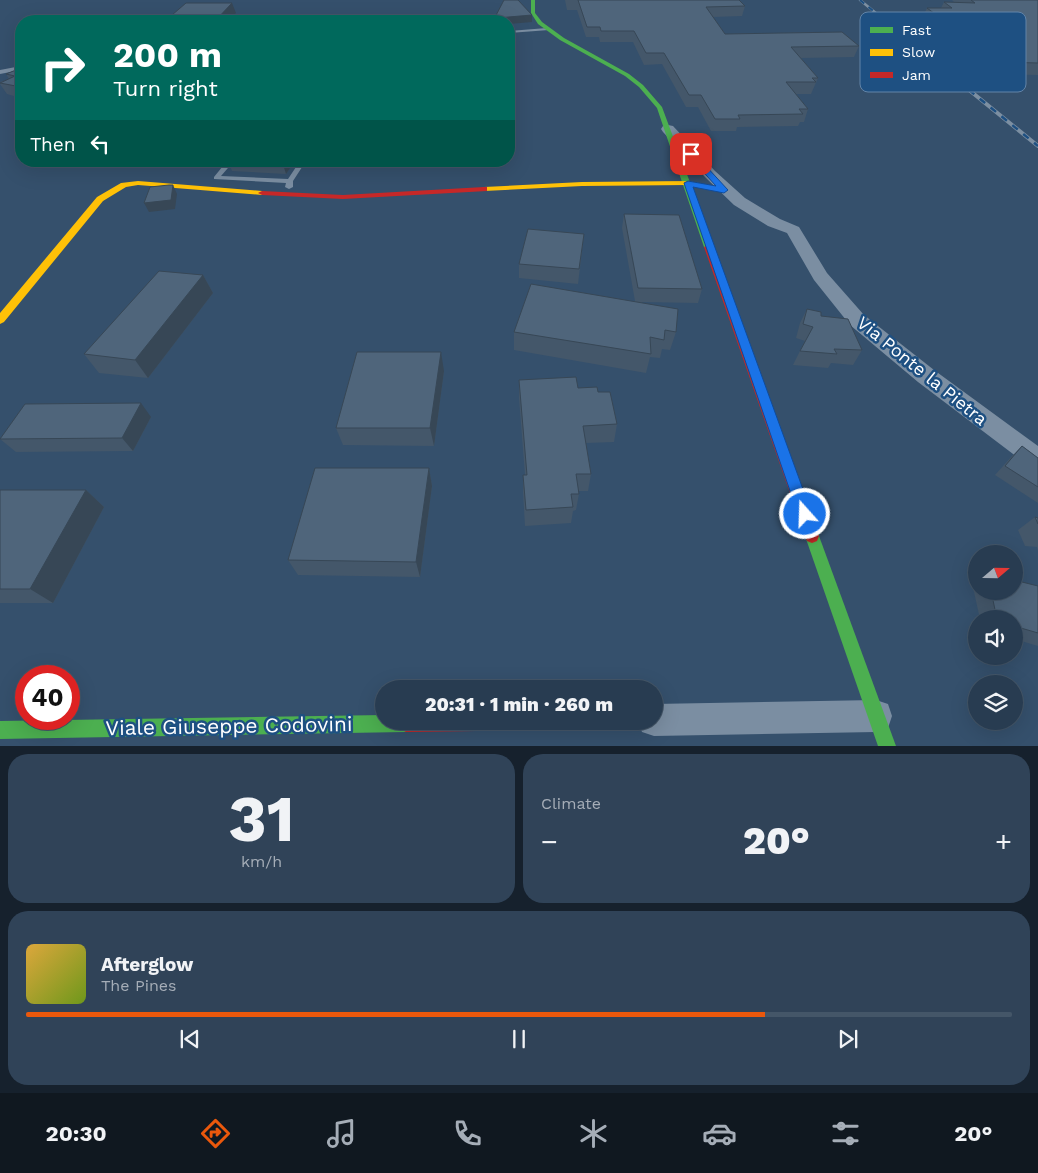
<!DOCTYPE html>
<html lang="en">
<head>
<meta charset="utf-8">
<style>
  body { margin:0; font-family:"Work Sans",sans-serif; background:#304358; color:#f1f3f6; height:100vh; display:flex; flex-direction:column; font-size:19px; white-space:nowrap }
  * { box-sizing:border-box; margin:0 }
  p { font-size:16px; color:#a5adb7 }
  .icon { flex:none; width:28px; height:28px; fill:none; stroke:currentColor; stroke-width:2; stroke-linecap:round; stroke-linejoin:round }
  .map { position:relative; height:746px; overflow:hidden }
  .details { display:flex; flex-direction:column; gap:8px; padding:8px; background:#16212d; flex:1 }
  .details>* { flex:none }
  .guide { position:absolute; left:15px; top:15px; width:500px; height:152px; border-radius:20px; box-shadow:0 5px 20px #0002,0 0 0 1px #445668; background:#00695c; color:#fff; overflow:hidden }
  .needle { width:32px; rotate:70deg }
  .buttons { position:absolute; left:968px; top:545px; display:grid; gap:10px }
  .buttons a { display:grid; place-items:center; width:55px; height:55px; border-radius:50%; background:#283c51; box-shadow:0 5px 20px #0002,0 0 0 1px #445668; font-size:25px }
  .speed { position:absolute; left:15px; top:665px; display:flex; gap:10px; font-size:25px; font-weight:700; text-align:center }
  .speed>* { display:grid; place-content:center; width:65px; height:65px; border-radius:50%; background:#283c51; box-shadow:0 5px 20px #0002,0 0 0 1px #445668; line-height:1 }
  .speed .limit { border:8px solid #d22; background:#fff; color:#111 }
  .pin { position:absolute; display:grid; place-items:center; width:42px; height:42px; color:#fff; margin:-21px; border-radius:10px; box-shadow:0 2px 8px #0006 }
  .me { position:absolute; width:55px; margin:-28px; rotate:340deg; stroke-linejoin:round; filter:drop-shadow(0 0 4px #0008) }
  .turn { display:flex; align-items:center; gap:18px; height:105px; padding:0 15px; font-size:22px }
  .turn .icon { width:65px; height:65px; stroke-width:2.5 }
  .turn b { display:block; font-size:35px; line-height:42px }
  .then { display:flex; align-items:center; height:48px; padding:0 15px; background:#0003; gap:10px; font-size:19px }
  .big { font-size:38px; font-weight:800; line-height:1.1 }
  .details .tile { flex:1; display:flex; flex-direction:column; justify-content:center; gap:8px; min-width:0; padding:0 18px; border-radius:20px; background:#304358 }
  .details .dial { align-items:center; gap:0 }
  .dial b { font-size:65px; line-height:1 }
  .song { display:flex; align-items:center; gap:15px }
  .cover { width:60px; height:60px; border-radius:8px; background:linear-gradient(135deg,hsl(40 70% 55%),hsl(80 70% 35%)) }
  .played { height:5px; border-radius:2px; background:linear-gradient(90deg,#ea580c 75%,#445668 75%) }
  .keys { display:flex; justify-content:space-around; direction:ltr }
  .heat { display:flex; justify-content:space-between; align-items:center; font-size:28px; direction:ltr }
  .details .tiles { flex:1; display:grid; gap:8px; grid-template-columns:1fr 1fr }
  .tile:last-child { grid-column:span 2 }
  .trip { position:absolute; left:375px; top:680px; width:288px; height:50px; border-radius:25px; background:#283c51; box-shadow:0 5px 20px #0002,0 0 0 1px #445668; font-weight:800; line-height:50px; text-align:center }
  .tabs { display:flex; height:80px; justify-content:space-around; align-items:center; background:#101820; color:#a5adb7 }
  .tabs .icon { width:35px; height:35px }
  .tabs .selected { color:#ea580c }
  .tabs b { font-size:22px; color:#f1f3f6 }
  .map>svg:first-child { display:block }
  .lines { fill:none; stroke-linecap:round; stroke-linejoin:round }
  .lane { fill:#7b8ea2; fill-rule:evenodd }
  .street { fill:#7b8ea2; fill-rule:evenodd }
  .fast { fill:#4caf50; fill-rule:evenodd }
  .slow { fill:#ffc107; fill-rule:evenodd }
  .jam { fill:#c62828; fill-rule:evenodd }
  .rail-far1-casing { stroke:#7c8fa2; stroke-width:2.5 }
  .rail-casing { stroke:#7c8fa2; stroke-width:4 }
  .rail-far1 { stroke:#1e5082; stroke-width:2; stroke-dasharray:5.5; stroke-linecap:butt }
  .rail { stroke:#1e5082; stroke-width:2.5; stroke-dasharray:7; stroke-linecap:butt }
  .wall { fill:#44576a }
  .shaded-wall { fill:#374756 }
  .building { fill:#4f657b; stroke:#374756 }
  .route { fill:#1a73e8; stroke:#114b97 }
  .labels { text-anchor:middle; stroke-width:5; stroke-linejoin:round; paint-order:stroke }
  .street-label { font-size:18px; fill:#fff; stroke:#1e5082 }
  .near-street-label { font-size:21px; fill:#fff; stroke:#1e5082 }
  .key { fill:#1e5082; stroke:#6284a8; stroke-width:1 }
  .key-label { font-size:14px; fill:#fff }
</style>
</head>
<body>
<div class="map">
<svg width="1038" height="746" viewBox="0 0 1038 746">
  <rect width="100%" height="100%" fill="#35506c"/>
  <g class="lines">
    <g class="lane">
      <polygon points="547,28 549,30 509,33 509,31"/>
      <polygon points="21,66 21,70 0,74 0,70"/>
      <polygon points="227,161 234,161 221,176 288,179 300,161 306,161 293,181 293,187 289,189 285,187 286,183 214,179 214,177"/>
    </g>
    <g class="street">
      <polygon points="668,125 673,126 715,171 745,198 780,219 799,227 827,273 864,315 934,370 1038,446 1038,469 1029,466 918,382 850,325 814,280 787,233 768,226 734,205 705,177 663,132 661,129 663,126"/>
      <polygon points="876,700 888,704 892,716 888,728 876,732 654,736 642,732 638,721 654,721 654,704"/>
    </g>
    <g class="fast">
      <polygon points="531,0 535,0 535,13 542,22 564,38 629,74 643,85 662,107 714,247 712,249 706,249 704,247 657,108 639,87 625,76 560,40 538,24 531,13"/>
      <polygon points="812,529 817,531 819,536 896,746 878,746 805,536 807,531"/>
      <polygon points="384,715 384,721 414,721 415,723 412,729 406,732 0,739 0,721"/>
    </g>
    <g class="slow">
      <polygon points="138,181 262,191 266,193 262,195 138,185 126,187 103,201 4,322 0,324 0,313 97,197 121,183"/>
      <polygon points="688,181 724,188 728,190 724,192 688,185 582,186 484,191 480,189 484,187 582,182"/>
    </g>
    <g class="jam">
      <polygon points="484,187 487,187 487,191 343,199 262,195 258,193 262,191 343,195"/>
      <polygon points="709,244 714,247 819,536 817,541 812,543 807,541 805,536 704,247"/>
      <polygon points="398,721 558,721 555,727 549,730 406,732 400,729"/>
    </g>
    <defs>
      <polyline id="rail-far1" points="860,0 960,82"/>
      <polyline id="rail" points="958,81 1038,146"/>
    </defs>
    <use href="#rail-far1" class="rail-far1-casing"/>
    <use href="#rail" class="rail-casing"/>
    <use href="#rail-far1" class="rail-far1"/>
    <use href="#rail" class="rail"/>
  </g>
  <g class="wall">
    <polygon points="565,0 739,0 745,6 742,16 713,17 725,34 859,46 854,57 801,58 818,78 811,94 796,94 808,109 804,122 800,122 798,126 737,127 736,131 711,131 698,107 686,107 662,64 644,65 633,42 600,42 599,37 586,37 577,10 567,10"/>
    <polygon points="952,0 1038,0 1038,75 993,74 922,18 927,8 941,8 944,2 955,3"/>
    <polygon points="21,68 21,98 7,94 0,84 0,82 9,79 6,74"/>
    <polygon points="228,161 295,161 286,174 232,171"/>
    <polygon points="624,214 702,289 698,303 641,302 676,332 670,350 662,349 660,358 650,357 646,373 514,350 514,332 635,301 622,228"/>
    <polygon points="584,234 578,284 519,278 519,264"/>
    <polygon points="203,275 213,293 148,378 99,373 84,354"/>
    <polygon points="807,309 821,316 862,350 853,365 831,363 828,368 793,365 805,341 796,338 800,323"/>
    <polygon points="444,371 434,446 343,445 336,428"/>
    <polygon points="519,380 578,388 598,392 617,424 614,442 586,443 591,474 588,491 578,491 579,494 576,510 573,511 571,523 525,526 523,492 523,475 525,475 519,398"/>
    <polygon points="151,417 133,451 16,452 0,439"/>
    <polygon points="1022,446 1038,458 1038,503 995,475 1012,456"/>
    <polygon points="429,468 432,486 420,577 298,575 288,560"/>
    <polygon points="0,490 86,490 104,507 53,603 0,603"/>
    <polygon points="1035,517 1038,518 1038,551 1037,547 1025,546 1018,530"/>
    <polygon points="976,580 976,591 1014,591 1038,586 1038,646 1014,639 1014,619 980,619 972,583"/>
  </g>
  <g class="shaded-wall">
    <polygon points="232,3 236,13 228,21 215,21"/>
    <polygon points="532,15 532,22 509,24 509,21 498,21 497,18"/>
    <polygon points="509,35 511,35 511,41 510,41 510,48 509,48"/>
    <polygon points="282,161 295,161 286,174"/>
    <polygon points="173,185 177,194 175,209 149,212 144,203"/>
    <polygon points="203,275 213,293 148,378 135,360"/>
    <polygon points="441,352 444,371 434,446 430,428"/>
    <polygon points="141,403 151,417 133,451 122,438"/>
    <polygon points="429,468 432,486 420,577 416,562"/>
    <polygon points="86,490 104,507 53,603 30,589"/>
  </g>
  <g class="building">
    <polygon points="504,0 518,0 532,15 497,18 500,21 493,21"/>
    <polygon points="578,0 739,0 745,6 706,7 725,34 842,32 859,46 791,47 818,78 812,78 816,82 786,82 808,109 799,109 803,114 738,115 740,119 715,119 701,95 689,95 664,53 646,53 634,31 601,31 600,27 587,27"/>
    <polygon points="971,0 1038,0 1038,63 1000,62 927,8 952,8 944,2 975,3"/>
    <polygon points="186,3 232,3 215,21 165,21"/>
    <polygon points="21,68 21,87 0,83 15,76 6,74"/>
    <polygon points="169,185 173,185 171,200 144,203 150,187"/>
    <polygon points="624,214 679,215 702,289 638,288"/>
    <polygon points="528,229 584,234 579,269 519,264"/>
    <polygon points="159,271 203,275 135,360 84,354"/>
    <polygon points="531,284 678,309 676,332 665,330 664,340 650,337 651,354 514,332"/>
    <polygon points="807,309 821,312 821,316 848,319 862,350 834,349 837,354 800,351 813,327 803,324"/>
    <polygon points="357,352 441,352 430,428 336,428"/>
    <polygon points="576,377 578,388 597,387 598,392 610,392 617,424 583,426 591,474 576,474 579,494 571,494 573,507 526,510 523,475 527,475 519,380"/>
    <polygon points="141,403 122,438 0,439 25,404"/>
    <polygon points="1022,446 1038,458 1038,487 1005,466"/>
    <polygon points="315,468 429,468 416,562 288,560"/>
    <polygon points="0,490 86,490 30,589 0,589"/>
    <polygon points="1035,517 1038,518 1038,524"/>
    <polygon points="1014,580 1038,586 1038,633 1014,626 1014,619 997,619 991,591 1014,591"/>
  </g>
  <polygon class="route" points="688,152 693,152 728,190 724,193 693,187 812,514 810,518 805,520 800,518 798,514 684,183 688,181 716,186 688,155"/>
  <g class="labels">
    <g class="street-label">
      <text transform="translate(922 371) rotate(39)" y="6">Via Ponte la Pietra</text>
    </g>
    <g class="near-street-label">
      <text transform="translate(229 726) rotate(-1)" y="7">Viale Giuseppe Codovini</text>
    </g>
  </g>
  <rect x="860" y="12" width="166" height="80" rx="8" class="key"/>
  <rect x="870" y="27" width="23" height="6" fill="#4caf50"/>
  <rect x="870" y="49" width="23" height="7" fill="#ffc107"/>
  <rect x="870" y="72" width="23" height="6" fill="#c62828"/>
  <g class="key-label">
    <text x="902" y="35">Fast</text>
    <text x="902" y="57">Slow</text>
    <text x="902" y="80">Jam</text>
  </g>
</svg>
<div class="buttons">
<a><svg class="needle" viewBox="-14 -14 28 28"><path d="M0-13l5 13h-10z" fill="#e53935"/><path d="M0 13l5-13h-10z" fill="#a5adb7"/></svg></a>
<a><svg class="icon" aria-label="sound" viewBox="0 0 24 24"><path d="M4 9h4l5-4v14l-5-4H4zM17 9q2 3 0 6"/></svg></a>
<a><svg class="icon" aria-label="layers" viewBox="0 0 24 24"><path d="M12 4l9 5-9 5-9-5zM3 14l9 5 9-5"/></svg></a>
</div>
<div class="speed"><div class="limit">40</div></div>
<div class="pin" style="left:691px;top:154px;background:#d93025"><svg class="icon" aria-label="arrive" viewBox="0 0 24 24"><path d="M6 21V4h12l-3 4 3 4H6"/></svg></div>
<svg class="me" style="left:805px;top:514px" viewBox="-20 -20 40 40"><circle r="17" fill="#1a73e8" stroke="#fff" stroke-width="3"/><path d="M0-11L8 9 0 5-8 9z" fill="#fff"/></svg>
<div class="trip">20:31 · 1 min · 260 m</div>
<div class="guide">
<div class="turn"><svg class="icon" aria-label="right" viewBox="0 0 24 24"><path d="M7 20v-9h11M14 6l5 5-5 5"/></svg><div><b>200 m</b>Turn right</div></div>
<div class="then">Then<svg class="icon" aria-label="left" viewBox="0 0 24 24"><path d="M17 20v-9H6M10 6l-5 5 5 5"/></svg></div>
</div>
</div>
<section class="details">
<div class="tiles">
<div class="tile dial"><b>31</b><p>km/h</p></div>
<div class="tile"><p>Climate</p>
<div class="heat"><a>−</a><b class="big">20°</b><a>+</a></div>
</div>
<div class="tile">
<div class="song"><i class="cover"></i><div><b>Afterglow</b><p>The Pines</p></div></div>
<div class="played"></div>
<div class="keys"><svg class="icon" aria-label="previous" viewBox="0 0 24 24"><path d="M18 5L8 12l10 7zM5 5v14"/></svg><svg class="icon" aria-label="pause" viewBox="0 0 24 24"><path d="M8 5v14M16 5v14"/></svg><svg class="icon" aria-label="next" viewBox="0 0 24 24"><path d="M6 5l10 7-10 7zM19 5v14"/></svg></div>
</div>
</div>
</section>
<nav class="tabs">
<b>20:30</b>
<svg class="icon selected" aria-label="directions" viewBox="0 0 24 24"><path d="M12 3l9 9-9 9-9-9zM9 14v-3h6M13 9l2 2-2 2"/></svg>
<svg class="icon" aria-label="music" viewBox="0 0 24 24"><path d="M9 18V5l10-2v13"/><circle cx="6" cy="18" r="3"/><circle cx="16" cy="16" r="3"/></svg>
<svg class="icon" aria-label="phone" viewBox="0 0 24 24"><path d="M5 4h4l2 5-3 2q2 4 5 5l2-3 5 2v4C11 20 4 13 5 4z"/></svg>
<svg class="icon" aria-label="climate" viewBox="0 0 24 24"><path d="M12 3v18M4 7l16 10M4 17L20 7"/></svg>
<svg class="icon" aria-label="car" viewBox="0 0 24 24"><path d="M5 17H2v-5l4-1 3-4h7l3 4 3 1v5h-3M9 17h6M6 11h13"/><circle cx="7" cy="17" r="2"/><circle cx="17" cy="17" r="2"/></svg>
<svg class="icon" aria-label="filters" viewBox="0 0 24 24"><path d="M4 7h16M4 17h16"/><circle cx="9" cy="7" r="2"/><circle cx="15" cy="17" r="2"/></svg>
<b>20°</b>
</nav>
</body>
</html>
